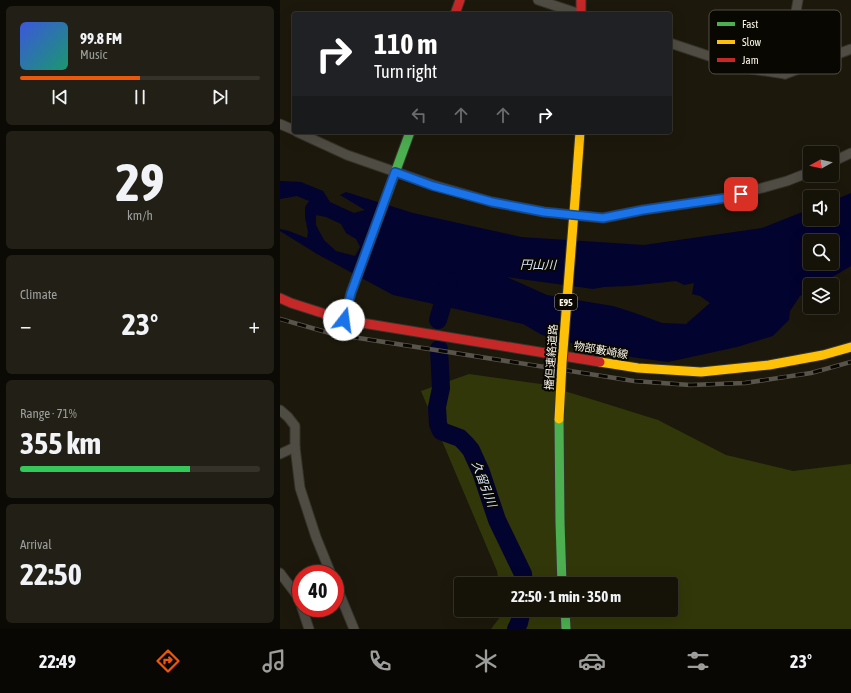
<!DOCTYPE html>
<html lang="en">
<head>
<meta charset="utf-8">
<style>
  body { margin:0; font-family:"Asap Condensed","Noto Sans JP",sans-serif; background:#222016; color:#f1f3f6; height:100vh; display:flex; flex-direction:column; font-size:15px; white-space:nowrap }
  * { box-sizing:border-box; margin:0 }
  p { font-size:13px; color:#9d9e9c }
  .icon { flex:none; width:22px; height:22px; fill:none; stroke:currentColor; stroke-width:2; stroke-linecap:round; stroke-linejoin:round }
  .map { position:relative; flex:1; overflow:hidden }
  .sheet { display:flex; flex-direction:column; gap:6px; padding:6px; background:#0c0a04; width:280px }
  .sheet>* { flex:none }
  .guide { position:absolute; left:12px; top:12px; width:380px; height:122px; border-radius:4px; box-shadow:0 4px 16px #0002,0 0 0 1px #343229; background:#202124; color:#fff; overflow:hidden }
  .needle { width:26px; rotate:262deg }
  .fabs { position:absolute; left:523px; top:146px; display:grid; gap:8px }
  .fabs a { display:grid; place-items:center; width:36px; height:36px; border-radius:4px; background:#151208; box-shadow:0 4px 16px #0002,0 0 0 1px #343229; font-size:20px }
  .speed { position:absolute; left:12px; top:565px; display:flex; gap:8px; font-size:20px; font-weight:700; text-align:center }
  .speed>* { display:grid; place-content:center; width:52px; height:52px; border-radius:50%; background:#151208; box-shadow:0 4px 16px #0002,0 0 0 1px #343229; line-height:1 }
  .speed .limit { border:6px solid #d22; background:#fff; color:#111 }
  .pin { position:absolute; display:grid; place-items:center; width:34px; height:34px; color:#fff; margin:-17px; border-radius:8px; box-shadow:0 2px 6px #0006 }
  .me { position:absolute; width:44px; margin:-22px; rotate:15deg; stroke-linejoin:round; filter:drop-shadow(0 0 3px #0008) }
  .turn { display:flex; align-items:center; gap:14px; height:84px; padding:0 16px; font-size:18px }
  .turn .icon { width:52px; height:52px; stroke-width:2.5 }
  .turn b { display:block; font-size:28px; line-height:34px }
  .lanes { display:flex; align-items:center; height:38px; padding:0 16px; background:#0003; justify-content:center; gap:20px; direction:ltr }
  .lanes .off { opacity:.35 }
  .big { font-size:30px; font-weight:700; line-height:1.1 }
  .sheet .tile { flex:1; display:flex; flex-direction:column; justify-content:center; gap:6px; min-width:0; padding:0 14px; border-radius:6px; background:#222016 }
  .sheet .dial { align-items:center; gap:0 }
  .dial b { font-size:52px; line-height:1 }
  .song { display:flex; align-items:center; gap:12px }
  .cover { width:48px; height:48px; border-radius:6px; background:linear-gradient(135deg,hsl(230 70% 55%),hsl(160 70% 35%)) }
  .played { height:4px; border-radius:2px; background:linear-gradient(90deg,#ea580c 50%,#343229 50%) }
  .keys { display:flex; justify-content:space-around; direction:ltr }
  .heat { display:flex; justify-content:space-between; align-items:center; font-size:22px; direction:ltr }
  .charge { height:6px; border-radius:3px; background:linear-gradient(90deg,#34c759 71%,#343229 0) }
  .trip { position:absolute; left:174px; top:577px; width:224px; height:40px; border-radius:4px; background:#151208; box-shadow:0 4px 16px #0002,0 0 0 1px #343229; font-weight:700; line-height:40px; text-align:center }
  .dock { display:flex; height:64px; justify-content:space-around; align-items:center; background:#080703; color:#9d9e9c }
  .dock .icon { width:28px; height:28px }
  .dock .on { color:#ea580c }
  .dock b { font-size:18px; color:#f1f3f6 }
  main { display:flex; flex:1; min-height:0 }
  .map>svg:first-child { display:block }
  .green { fill:#323709 }
  .water { fill:#03032f; fill-rule:evenodd }
  .lines { fill:none; stroke-linecap:round; stroke-linejoin:round }
  .river { stroke:#03032f; stroke-width:18 }
  .street-casing { stroke:#35332b; stroke-width:11 }
  .fast-casing { stroke:#35332b; stroke-width:11 }
  .slow-casing { stroke:#35332b; stroke-width:11 }
  .jam-casing { stroke:#35332b; stroke-width:11 }
  .street { stroke:#4f4c44; stroke-width:9 }
  .fast { stroke:#4caf50; stroke-width:9 }
  .slow { stroke:#ffc107; stroke-width:9 }
  .jam { stroke:#c62828; stroke-width:9 }
  .rail-casing { stroke:#58544b; stroke-width:4.5 }
  .rail { stroke:#090701; stroke-width:3; stroke-dasharray:9; stroke-linecap:butt }
  .slow-bridge-casing { stroke:#35332b; stroke-width:11; stroke-linecap:butt }
  .slow-bridge { stroke:#ffc107; stroke-width:9 }
  .route-casing { stroke:#114b97; stroke-width:10 }
  .route { stroke:#1a73e8; stroke-width:7 }
  .labels { text-anchor:middle; stroke-width:4; stroke-linejoin:round; paint-order:stroke }
  .shield { fill:#090701; stroke:#b1aea2; stroke-width:1 }
  .shield-label { font-size:10px; font-weight:bold; fill:#f9f5e7 }
  .street-label { font-size:11px; fill:#f9f5e7; stroke:#090701 }
  .water-label { font-size:12px; font-style:italic; fill:#d8e5fa; stroke:#090701 }
  .key { fill:#090701; stroke:#514e46; stroke-width:1 }
  .key-label { font-size:11px; fill:#f9f5e7 }
</style>
</head>
<body>
<main>
<section class="sheet">
<div class="tile">
<div class="song"><i class="cover"></i><div><b>99.8 FM</b><p>Music</p></div></div>
<div class="played"></div>
<div class="keys"><svg class="icon" aria-label="previous" viewBox="0 0 24 24"><path d="M18 5L8 12l10 7zM5 5v14"/></svg><svg class="icon" aria-label="pause" viewBox="0 0 24 24"><path d="M8 5v14M16 5v14"/></svg><svg class="icon" aria-label="next" viewBox="0 0 24 24"><path d="M6 5l10 7-10 7zM19 5v14"/></svg></div>
</div>
<div class="tile dial"><b>29</b><p>km/h</p></div>
<div class="tile"><p>Climate</p>
<div class="heat"><a>−</a><b class="big">23°</b><a>+</a></div>
</div>
<div class="tile"><p>Range · 71%</p><b class="big">355 km</b><div class="charge"></div></div>
<div class="tile"><p>Arrival</p><b class="big">22:50</b></div>
</section>
<div class="map">
<svg width="571" height="629" viewBox="0 0 571 629">
  <rect width="100%" height="100%" fill="#1c180b"/>
  <polygon class="green" points="189,374 261,384 314,400 378,420 446,455 513,471 571,464 571,629 211,629 223,613 223,610 391,610 391,584 219,584 217,571 141,391"/>
  <path class="water" d="M0,181L21,182L43,191L50,202L74,213L85,210L60,195L66,192L133,213L241,237L364,245L482,228L530,209V219H552V201L571,193V266L539,285H530V290L520,296L510,311L509,320L493,336L457,347L388,362L336,355L262,335L243,324L113,295L37,254L0,231V229L9,231L27,238L28,232L25,217V207L29,201L17,196L0,199ZM36,215L46,217L61,224L66,233L76,239L80,247L75,256L56,251L44,240L36,225ZM530,241H552V263H530ZM227,277L313,289L324,287L349,286L396,281L404,285L414,283L412,294L420,296L430,303L406,324L382,323L355,313L333,306L267,295Z"/>
  <g class="lines">
    <g class="river">
      <polyline points="158,320 169,282"/>
      <polyline points="159,349 161,388 157,407 158,424 161,431 180,438 186,444 191,450 201,472 217,520 243,574 244,584"/>
      <polyline points="236,629 239,623 242,610"/>
    </g>
    <defs>
      <g id="street">
        <polyline points="258,0 300,14"/>
        <polyline points="390,43 465,68 505,74 571,49"/>
        <polyline points="505,74 518,0"/>
        <polyline points="0,124 14,130"/>
        <polyline points="17,132 67,155 153,185 212,202 264,212 323,218 363,210 446,198 507,181 530,172"/>
        <polyline points="552,162 571,153"/>
        <polyline points="0,410 8,417 15,426 15,447 20,488 36,537 51,574"/>
        <polyline points="0,454 15,447"/>
        <polyline points="0,573 19,598 21,604"/>
        <polyline points="55,583 74,629"/>
        <polyline points="22,608 29,629"/>
      </g>
      <g id="fast">
        <polyline points="64,320 71,293 130,132"/>
        <polyline points="279,419 280,522 282,584"/>
        <polyline points="285,610 286,629"/>
      </g>
      <g id="slow">
        <polyline points="296,187 300,132"/>
        <polyline points="320,362 358,368 421,372 489,365 543,355 571,347"/>
      </g>
      <g id="jam">
        <polyline points="301,0 301,14"/>
        <polyline points="175,14 180,0"/>
        <polyline points="0,298 11,303 64,320 320,362"/>
      </g>
    </defs>
    <use href="#street" class="street-casing"/>
    <use href="#fast" class="fast-casing"/>
    <use href="#slow" class="slow-casing"/>
    <use href="#jam" class="jam-casing"/>
    <use href="#street" class="street"/>
    <use href="#fast" class="fast"/>
    <use href="#slow" class="slow"/>
    <use href="#jam" class="jam"/>
    <defs>
      <polyline id="rail" points="0,319 53,334 354,381 410,385 465,383 531,373 571,362"/>
    </defs>
    <use href="#rail" class="rail-casing"/>
    <use href="#rail" class="rail"/>
    <defs>
      <polyline id="slow-bridge" points="279,419 282,363 296,187"/>
    </defs>
    <use href="#slow-bridge" class="slow-bridge-casing"/>
    <use href="#slow-bridge" class="slow-bridge"/>
  </g>
  <g class="lines">
    <defs>
      <polyline id="route" points="64,320 71,293 115,172 153,186 212,202 264,212 323,218 363,210 446,198 461,194"/>
    </defs>
    <use href="#route" class="route-casing"/>
    <use href="#route" class="route"/>
  </g>
  <g class="labels">
    <rect class="shield" x="275" y="294" width="22" height="16" rx="3"/>
    <g class="shield-label">
      <text x="286" y="306">E95</text>
    </g>
    <g class="street-label">
      <text transform="translate(321 350) rotate(10)" y="4">物部藪崎線</text>
      <text transform="translate(271 357) rotate(-86)" y="4">播但連絡道路</text>
    </g>
    <g class="water-label">
      <text transform="translate(258 265) rotate(1)" y="4">円山川</text>
      <text transform="translate(204 484) rotate(69)" y="4">久留引川</text>
    </g>
  </g>
  <rect x="429" y="10" width="132" height="64" rx="6" class="key"/>
  <rect x="437" y="22" width="18" height="4" fill="#4caf50"/>
  <rect x="437" y="40" width="18" height="4" fill="#ffc107"/>
  <rect x="437" y="58" width="18" height="4" fill="#c62828"/>
  <g class="key-label">
    <text x="462" y="28">Fast</text>
    <text x="462" y="46">Slow</text>
    <text x="462" y="64">Jam</text>
  </g>
</svg>
<div class="fabs">
<a><svg class="needle" viewBox="-14 -14 28 28"><path d="M0-13l5 13h-10z" fill="#e53935"/><path d="M0 13l5-13h-10z" fill="#9d9e9c"/></svg></a>
<a><svg class="icon" aria-label="sound" viewBox="0 0 24 24"><path d="M4 9h4l5-4v14l-5-4H4zM17 9q2 3 0 6"/></svg></a>
<a><svg class="icon" aria-label="search" viewBox="0 0 24 24"><circle cx="10" cy="10" r="6"/><path d="M15 15l6 6"/></svg></a>
<a><svg class="icon" aria-label="layers" viewBox="0 0 24 24"><path d="M12 4l9 5-9 5-9-5zM3 14l9 5 9-5"/></svg></a>
</div>
<div class="speed"><div class="limit">40</div></div>
<div class="pin" style="left:461px;top:194px;background:#d93025"><svg class="icon" aria-label="arrive" viewBox="0 0 24 24"><path d="M6 21V4h12l-3 4 3 4H6"/></svg></div>
<svg class="me" style="left:64px;top:320px" viewBox="-20 -20 40 40"><circle r="19" fill="#fff"/><path d="M0-13L10 11 0 6-10 11z" fill="#1a73e8"/></svg>
<div class="trip">22:50 · 1 min · 350 m</div>
<div class="guide">
<div class="turn"><svg class="icon" aria-label="right" viewBox="0 0 24 24"><path d="M7 20v-9h11M14 6l5 5-5 5"/></svg><div><b>110 m</b>Turn right</div></div>
<div class="lanes"><svg class="icon off" aria-label="left" viewBox="0 0 24 24"><path d="M17 20v-9H6M10 6l-5 5 5 5"/></svg><svg class="icon off" aria-label="ahead" viewBox="0 0 24 24"><path d="M12 20V5M6 11l6-6 6 6"/></svg><svg class="icon off" aria-label="ahead" viewBox="0 0 24 24"><path d="M12 20V5M6 11l6-6 6 6"/></svg><svg class="icon" aria-label="right" viewBox="0 0 24 24"><path d="M7 20v-9h11M14 6l5 5-5 5"/></svg></div>
</div>
</div>
</main>
<nav class="dock">
<b>22:49</b>
<svg class="icon on" aria-label="directions" viewBox="0 0 24 24"><path d="M12 3l9 9-9 9-9-9zM9 14v-3h6M13 9l2 2-2 2"/></svg>
<svg class="icon" aria-label="music" viewBox="0 0 24 24"><path d="M9 18V5l10-2v13"/><circle cx="6" cy="18" r="3"/><circle cx="16" cy="16" r="3"/></svg>
<svg class="icon" aria-label="phone" viewBox="0 0 24 24"><path d="M5 4h4l2 5-3 2q2 4 5 5l2-3 5 2v4C11 20 4 13 5 4z"/></svg>
<svg class="icon" aria-label="climate" viewBox="0 0 24 24"><path d="M12 3v18M4 7l16 10M4 17L20 7"/></svg>
<svg class="icon" aria-label="car" viewBox="0 0 24 24"><path d="M5 17H2v-5l4-1 3-4h7l3 4 3 1v5h-3M9 17h6M6 11h13"/><circle cx="7" cy="17" r="2"/><circle cx="17" cy="17" r="2"/></svg>
<svg class="icon" aria-label="filters" viewBox="0 0 24 24"><path d="M4 7h16M4 17h16"/><circle cx="9" cy="7" r="2"/><circle cx="15" cy="17" r="2"/></svg>
<b>23°</b>
</nav>
</body>
</html>
